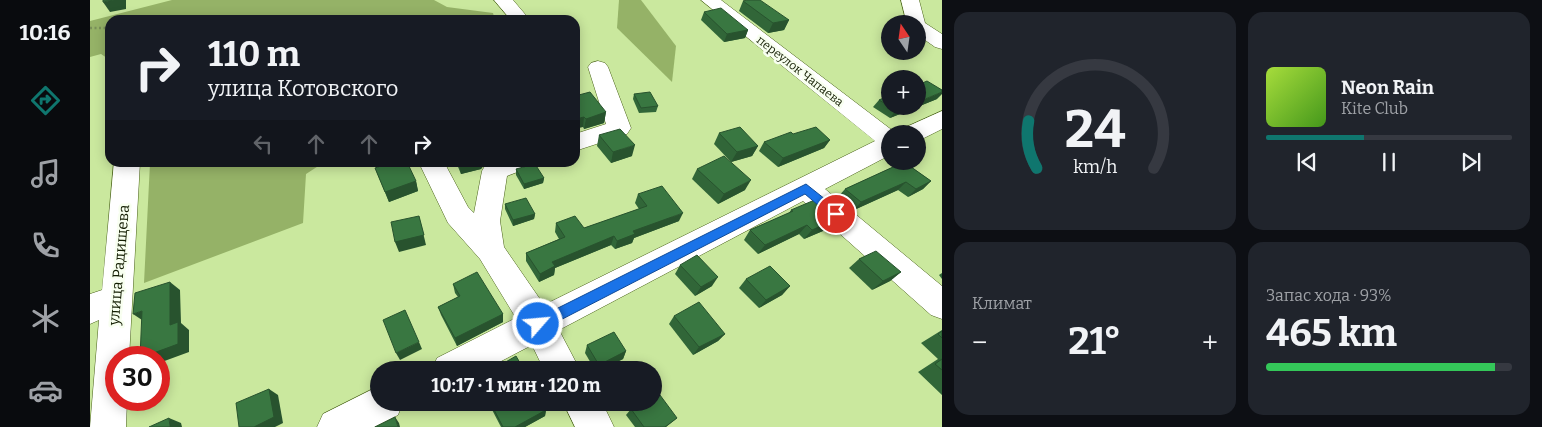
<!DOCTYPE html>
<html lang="ru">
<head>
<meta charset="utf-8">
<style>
  body { margin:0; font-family:Bitter,serif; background:#20242c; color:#f1f3f6; height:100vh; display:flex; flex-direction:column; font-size:19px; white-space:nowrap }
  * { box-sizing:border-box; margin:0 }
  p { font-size:16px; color:#9ea1a6 }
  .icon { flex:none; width:28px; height:28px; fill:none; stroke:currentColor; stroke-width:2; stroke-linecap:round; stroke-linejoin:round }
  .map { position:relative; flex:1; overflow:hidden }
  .panel { display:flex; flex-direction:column; gap:12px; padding:12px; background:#0d0f14; width:600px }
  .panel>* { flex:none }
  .top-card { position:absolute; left:15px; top:15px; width:475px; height:152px; border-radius:15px; box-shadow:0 2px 12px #0003; background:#171b24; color:#f1f3f6; overflow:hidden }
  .needle { width:32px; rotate:347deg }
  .controls { position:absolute; left:791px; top:15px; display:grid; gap:10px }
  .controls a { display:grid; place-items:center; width:45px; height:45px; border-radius:50%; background:#171b24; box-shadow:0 2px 12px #0003; font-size:25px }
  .speed { position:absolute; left:15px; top:346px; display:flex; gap:10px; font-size:25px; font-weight:700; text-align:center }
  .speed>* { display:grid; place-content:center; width:65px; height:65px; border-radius:50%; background:#171b24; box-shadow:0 2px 12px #0003; line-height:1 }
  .speed .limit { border:8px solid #d22; background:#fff; color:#111 }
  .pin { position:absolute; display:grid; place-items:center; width:42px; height:42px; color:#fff; margin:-21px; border:2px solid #fff; border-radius:50%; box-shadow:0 1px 5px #0007 }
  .me { position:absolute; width:55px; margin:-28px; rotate:63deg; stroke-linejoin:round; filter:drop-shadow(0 0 4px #0008) }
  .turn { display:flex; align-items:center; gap:18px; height:105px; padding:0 20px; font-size:22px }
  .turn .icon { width:65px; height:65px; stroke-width:2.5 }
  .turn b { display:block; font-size:35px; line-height:42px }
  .lanes { display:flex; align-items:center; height:48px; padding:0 20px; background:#0003; justify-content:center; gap:25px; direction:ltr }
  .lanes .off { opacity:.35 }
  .big { font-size:38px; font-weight:700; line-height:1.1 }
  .panel .tile { flex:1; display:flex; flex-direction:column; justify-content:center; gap:8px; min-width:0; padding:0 18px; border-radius:15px; background:#20242c }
  .panel .dial { align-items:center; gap:0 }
  .dial svg { height:130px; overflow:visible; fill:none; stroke:#363941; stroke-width:7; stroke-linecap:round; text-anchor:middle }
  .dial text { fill:#f1f3f6; stroke:none }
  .song { display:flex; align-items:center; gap:15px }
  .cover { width:60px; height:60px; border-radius:8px; background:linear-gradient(135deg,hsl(80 70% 55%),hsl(100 70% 35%)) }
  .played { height:5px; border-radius:2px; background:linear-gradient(90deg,#0f766e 40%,#363941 40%) }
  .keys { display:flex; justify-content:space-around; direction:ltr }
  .heat { display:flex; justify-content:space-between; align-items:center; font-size:28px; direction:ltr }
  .charge { height:8px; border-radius:4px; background:linear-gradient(90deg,#34c759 93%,#363941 0) }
  .panel .tiles { flex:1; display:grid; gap:12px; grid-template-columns:repeat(2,1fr) }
  .trip { position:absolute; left:280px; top:361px; width:292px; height:50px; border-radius:25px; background:#171b24; box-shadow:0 2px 12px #0003; font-weight:700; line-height:50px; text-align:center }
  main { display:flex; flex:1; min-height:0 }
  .dock { display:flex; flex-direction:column; width:90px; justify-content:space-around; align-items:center; background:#090b0e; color:#9ea1a6 }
  .dock .icon { width:35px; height:35px }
  .dock .current { color:#0f766e }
  .dock b { font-size:22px; color:#f1f3f6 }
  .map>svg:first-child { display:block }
  .forest { fill:#95b267 }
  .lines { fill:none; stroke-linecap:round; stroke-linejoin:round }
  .minor-casing { stroke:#496119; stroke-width:1 }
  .path { stroke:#798f59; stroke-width:2.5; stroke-dasharray:2 2.5; stroke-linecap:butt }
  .minor { fill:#fff; fill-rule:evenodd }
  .wall { fill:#316638 }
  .shaded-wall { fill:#28532e }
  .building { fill:#397741; stroke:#28532e }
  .route { fill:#1a73e8; stroke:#114b97 }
  .labels { text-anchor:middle; stroke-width:5; stroke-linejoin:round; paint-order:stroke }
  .far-street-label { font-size:12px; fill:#131d02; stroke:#f8fff0 }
  .street-label { font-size:15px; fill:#131d02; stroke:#f8fff0 }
</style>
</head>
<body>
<main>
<nav class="dock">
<b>10:16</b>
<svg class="icon current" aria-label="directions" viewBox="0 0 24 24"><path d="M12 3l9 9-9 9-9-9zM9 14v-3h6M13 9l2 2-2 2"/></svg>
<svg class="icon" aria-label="music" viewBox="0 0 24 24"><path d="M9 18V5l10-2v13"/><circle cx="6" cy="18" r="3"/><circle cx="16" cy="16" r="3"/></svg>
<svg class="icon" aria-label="phone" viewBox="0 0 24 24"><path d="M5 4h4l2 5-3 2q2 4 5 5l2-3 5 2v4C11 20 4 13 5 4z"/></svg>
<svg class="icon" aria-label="climate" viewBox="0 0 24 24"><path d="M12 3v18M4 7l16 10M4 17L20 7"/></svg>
<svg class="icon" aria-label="car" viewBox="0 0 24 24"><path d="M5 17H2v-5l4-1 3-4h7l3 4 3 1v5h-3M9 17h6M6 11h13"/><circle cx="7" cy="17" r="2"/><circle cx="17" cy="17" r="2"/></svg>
</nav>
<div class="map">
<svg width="852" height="427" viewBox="0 0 852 427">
  <rect width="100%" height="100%" fill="#cae89e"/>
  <g class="forest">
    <polygon points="82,0 344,0 357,7 403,13 405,20 20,20 20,60 11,54 0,57 0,21"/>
    <polygon points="529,0 551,0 586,46 582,82 527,28"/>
    <polygon points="60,163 60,162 233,163 216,174 213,223 54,283"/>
  </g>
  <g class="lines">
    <defs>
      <g id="minor">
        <polygon points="404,0 423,0 440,20 421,20"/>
        <polygon points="611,0 631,0 807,134 800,134 800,155 735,189 852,286 852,319 841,315 713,201 469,330 490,370 454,370 442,345 394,370 342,370 347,358 426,318 390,259 358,223 331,167 334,162 354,162 378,207 384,213 392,171 396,164 401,162 441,162 438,168 417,176 410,221 414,247 454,305 785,141"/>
        <polygon points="811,0 829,0 835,23 852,34 852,49 845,47 828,35 828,24 817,24"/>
        <polygon points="508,61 515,63 518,67 541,128 537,134 485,151 485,134 516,124 498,67 501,63"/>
        <polygon points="852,111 852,129 828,141 828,134 810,134 814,128"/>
        <polygon points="24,162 50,162 39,358 26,358 26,400 37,400 36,427 0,427 9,320 0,324 0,294 12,290"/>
        <polygon points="289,386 289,402 313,402 308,415 284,427 227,427 233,414"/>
        <polygon points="473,402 512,402 524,427 485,427"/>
      </g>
    </defs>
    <use href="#minor" class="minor-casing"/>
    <polyline class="path" points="0,28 20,28"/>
    <use href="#minor" class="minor"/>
  </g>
  <g class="wall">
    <polygon points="653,1 699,20 694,30 678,33 649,11"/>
    <polygon points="614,12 658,30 655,38 634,42 611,20"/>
    <polygon points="544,94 568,106 566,112 549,113 543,99"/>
    <polygon points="485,96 516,112 514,123 494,129 493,127"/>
    <polygon points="847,99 800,118 783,107 789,100"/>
    <polygon points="629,133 668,146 662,156 641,162 624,144"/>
    <polygon points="703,134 740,140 734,148 688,167 669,151 674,142"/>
    <polygon points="509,135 542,156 521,163 507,146"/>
    <polygon points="366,162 396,162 391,169 371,174"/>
    <polygon points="814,162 841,181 833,189 818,197 808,190 764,210 748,197 755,189"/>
    <polygon points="285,168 326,181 328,191 299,202"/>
    <polygon points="426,169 454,178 453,183 434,189 426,175"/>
    <polygon points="607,169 655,190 628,204 602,179"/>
    <polygon points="548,194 589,221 544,238 542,243 525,249 521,245 465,268 464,275 449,282 436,261 436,253 469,239 465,232 466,223 494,228 549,209 545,203"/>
    <polygon points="415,204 445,214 444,219 423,226 415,209"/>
    <polygon points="701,210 740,228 714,239 709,234 668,254 654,240 660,230 699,213"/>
    <polygon points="769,259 811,272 800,281 782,290 759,268"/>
    <polygon points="590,265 622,286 605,296 585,274"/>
    <polygon points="852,273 852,279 849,275"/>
    <polygon points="656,279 700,286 692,295 669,308 649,288"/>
    <polygon points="363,284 413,314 413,322 367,346 351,315 348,307 368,297 365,293"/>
    <polygon points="584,316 635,334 628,341 603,355 579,324"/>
    <polygon points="852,330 852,395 828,372 848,359 831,343"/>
    <polygon points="497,345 536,351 533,359 511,370 505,370 495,353"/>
    <polygon points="398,402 452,402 456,410 455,416 435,427 411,427"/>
    <polygon points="541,409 587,418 576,427 545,427 536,415"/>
  </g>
  <g class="shaded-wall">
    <polygon points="24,0 36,0 36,9 20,12 13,2"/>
    <polygon points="699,20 694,30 678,33 683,23"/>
    <polygon points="658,30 655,38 634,42 637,34"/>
    <polygon points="852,92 852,94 847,99 800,118 806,110 816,106 828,106 828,102"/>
    <polygon points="516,112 514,123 494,129 496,119"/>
    <polygon points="494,117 493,127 485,129 485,119"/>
    <polygon points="740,140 734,148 688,167 693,158"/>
    <polygon points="545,145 542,156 521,163 523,152"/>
    <polygon points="668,146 662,156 641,162 647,152"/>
    <polygon points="376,162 396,162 391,169 371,174 369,164"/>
    <polygon points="454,178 453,183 434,189 434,184"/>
    <polygon points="661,180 655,190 628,204 634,194"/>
    <polygon points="326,181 328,191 299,202 295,192"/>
    <polygon points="841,181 833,189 818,197 826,189"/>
    <polygon points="816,182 808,190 764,210 771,202"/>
    <polygon points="593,213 589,221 544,238 542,243 525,249 527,241 543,231"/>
    <polygon points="445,214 444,219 423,226 423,220"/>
    <polygon points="329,216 336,245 309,252 305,242"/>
    <polygon points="749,218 740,228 714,239 722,230"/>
    <polygon points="717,225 709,234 668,254 675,245"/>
    <polygon points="524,236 521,245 465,268 464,275 449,282 450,274 462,262"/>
    <polygon points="811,272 800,281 782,290 793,281"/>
    <polygon points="628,277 622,286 605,296 611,287"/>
    <polygon points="80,282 90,290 91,323 99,330 99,352 69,363 69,358 51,358 80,325"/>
    <polygon points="700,286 692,295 669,308 676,300"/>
    <polygon points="52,311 55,322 43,314"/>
    <polygon points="413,314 413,322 367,346 365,338"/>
    <polygon points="635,334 628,341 603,355 609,347"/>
    <polygon points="329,342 332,349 310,360 306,353"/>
    <polygon points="536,351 533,359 511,370 507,370 509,365"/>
    <polygon points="179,389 188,395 193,423 185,427 164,427"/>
    <polygon points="456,410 455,416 435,427 425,427"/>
    <polygon points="305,417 309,423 310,427 308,427"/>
    <polygon points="79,418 91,423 92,427 80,427"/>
  </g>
  <g class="building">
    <polygon points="13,0 24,0 13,2"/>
    <polygon points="657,0 670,0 699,20 683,23 653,1"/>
    <polygon points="631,8 658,30 637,34 614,12"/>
    <polygon points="837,81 852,90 852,92 828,102 828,85"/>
    <polygon points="500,92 516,112 496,119 494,117 485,119 485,96"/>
    <polygon points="560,92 568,106 551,108 544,94"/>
    <polygon points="800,95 800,106 816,106 806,110 789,100"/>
    <polygon points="650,127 668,146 647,152 629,133"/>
    <polygon points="726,127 740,140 693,158 674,142 701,132 703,134"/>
    <polygon points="530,129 545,145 523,152 509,135"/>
    <polygon points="634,156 661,180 634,194 607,169"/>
    <polygon points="303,162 317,162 326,181 295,192 285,168"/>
    <polygon points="814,162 841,181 826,189 816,182 771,202 755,189"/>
    <polygon points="445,164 454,178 434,184 426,169"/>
    <polygon points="572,186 593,213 543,231 545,234 527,241 524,236 462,262 465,266 450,274 436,253 475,237 466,223 485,216 494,228 557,206 548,194"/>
    <polygon points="436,198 445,214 423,220 415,204"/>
    <polygon points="727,199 749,218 722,230 717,225 675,245 660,230 703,211 701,210"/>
    <polygon points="329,216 334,235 305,242 301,222"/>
    <polygon points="786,251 811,272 793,281 769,259"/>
    <polygon points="607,255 628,277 611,287 590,265"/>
    <polygon points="680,266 700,286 676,300 656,279"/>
    <polygon points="387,272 413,314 365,338 348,307 370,296 363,284"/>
    <polygon points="80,282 80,325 88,322 88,344 50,358 52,311 43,314 45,293"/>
    <polygon points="609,302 635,334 609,347 584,316"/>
    <polygon points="315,310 329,342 306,353 293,320"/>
    <polygon points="852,331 852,338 848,334"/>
    <polygon points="524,332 536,351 509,365 497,345"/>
    <polygon points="426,356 434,370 402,370"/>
    <polygon points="852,359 852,370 845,364"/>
    <polygon points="179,389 184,417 164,427 149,427 146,403"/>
    <polygon points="567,391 587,418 575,427 554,427 541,409 550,402 564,402 564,393"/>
    <polygon points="400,402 452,402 456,410 425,427 413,427"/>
    <polygon points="305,417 308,427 285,427"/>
    <polygon points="79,418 80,427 59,427"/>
  </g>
  <polygon class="route" points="716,184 750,211 752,214 750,217 742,217 715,194 453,329 448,331 444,329 442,324 444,320"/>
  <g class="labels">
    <g class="far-street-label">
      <text transform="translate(710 71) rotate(38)" y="4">переулок Чапаева</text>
    </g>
    <g class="street-label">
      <text transform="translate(29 265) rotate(-85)" y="5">улица Радищева</text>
    </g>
  </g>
</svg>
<div class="controls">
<a><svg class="needle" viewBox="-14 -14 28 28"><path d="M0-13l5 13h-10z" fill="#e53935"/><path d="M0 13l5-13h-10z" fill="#9ea1a6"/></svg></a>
<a>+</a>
<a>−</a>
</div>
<div class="speed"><div class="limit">30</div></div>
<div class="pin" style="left:746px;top:214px;background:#d93025"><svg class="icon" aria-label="arrive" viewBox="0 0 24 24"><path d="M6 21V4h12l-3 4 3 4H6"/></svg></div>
<svg class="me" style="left:448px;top:324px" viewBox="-20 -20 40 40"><circle r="17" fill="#1a73e8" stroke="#fff" stroke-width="3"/><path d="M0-11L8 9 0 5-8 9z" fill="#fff"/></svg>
<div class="trip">10:17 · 1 мин · 120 m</div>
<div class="top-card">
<div class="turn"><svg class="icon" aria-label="right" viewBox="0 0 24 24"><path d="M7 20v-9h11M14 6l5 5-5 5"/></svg><div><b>110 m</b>улица Котовского</div></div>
<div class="lanes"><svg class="icon off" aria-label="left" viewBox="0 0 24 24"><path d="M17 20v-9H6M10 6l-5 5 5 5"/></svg><svg class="icon off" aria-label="ahead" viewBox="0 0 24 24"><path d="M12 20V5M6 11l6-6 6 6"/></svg><svg class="icon off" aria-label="ahead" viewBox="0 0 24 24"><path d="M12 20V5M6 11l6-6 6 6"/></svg><svg class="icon" aria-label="right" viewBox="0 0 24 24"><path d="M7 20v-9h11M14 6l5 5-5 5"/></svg></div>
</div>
</div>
<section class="panel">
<div class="tiles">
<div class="tile dial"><svg viewBox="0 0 100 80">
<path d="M14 69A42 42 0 1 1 86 69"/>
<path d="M14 69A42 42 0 0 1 9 40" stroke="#0f766e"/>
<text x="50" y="56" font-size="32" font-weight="700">24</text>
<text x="50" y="72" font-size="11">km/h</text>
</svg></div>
<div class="tile">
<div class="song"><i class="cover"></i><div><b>Neon Rain</b><p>Kite Club</p></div></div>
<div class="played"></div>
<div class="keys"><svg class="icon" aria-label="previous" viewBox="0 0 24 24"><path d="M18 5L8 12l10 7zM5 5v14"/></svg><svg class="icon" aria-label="pause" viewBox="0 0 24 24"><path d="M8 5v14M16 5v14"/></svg><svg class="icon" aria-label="next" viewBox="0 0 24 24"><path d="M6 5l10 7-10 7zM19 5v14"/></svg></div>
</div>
<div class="tile"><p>Климат</p>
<div class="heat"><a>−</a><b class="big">21°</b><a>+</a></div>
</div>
<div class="tile"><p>Запас хода · 93%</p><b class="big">465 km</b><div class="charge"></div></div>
</div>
</section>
</main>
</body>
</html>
